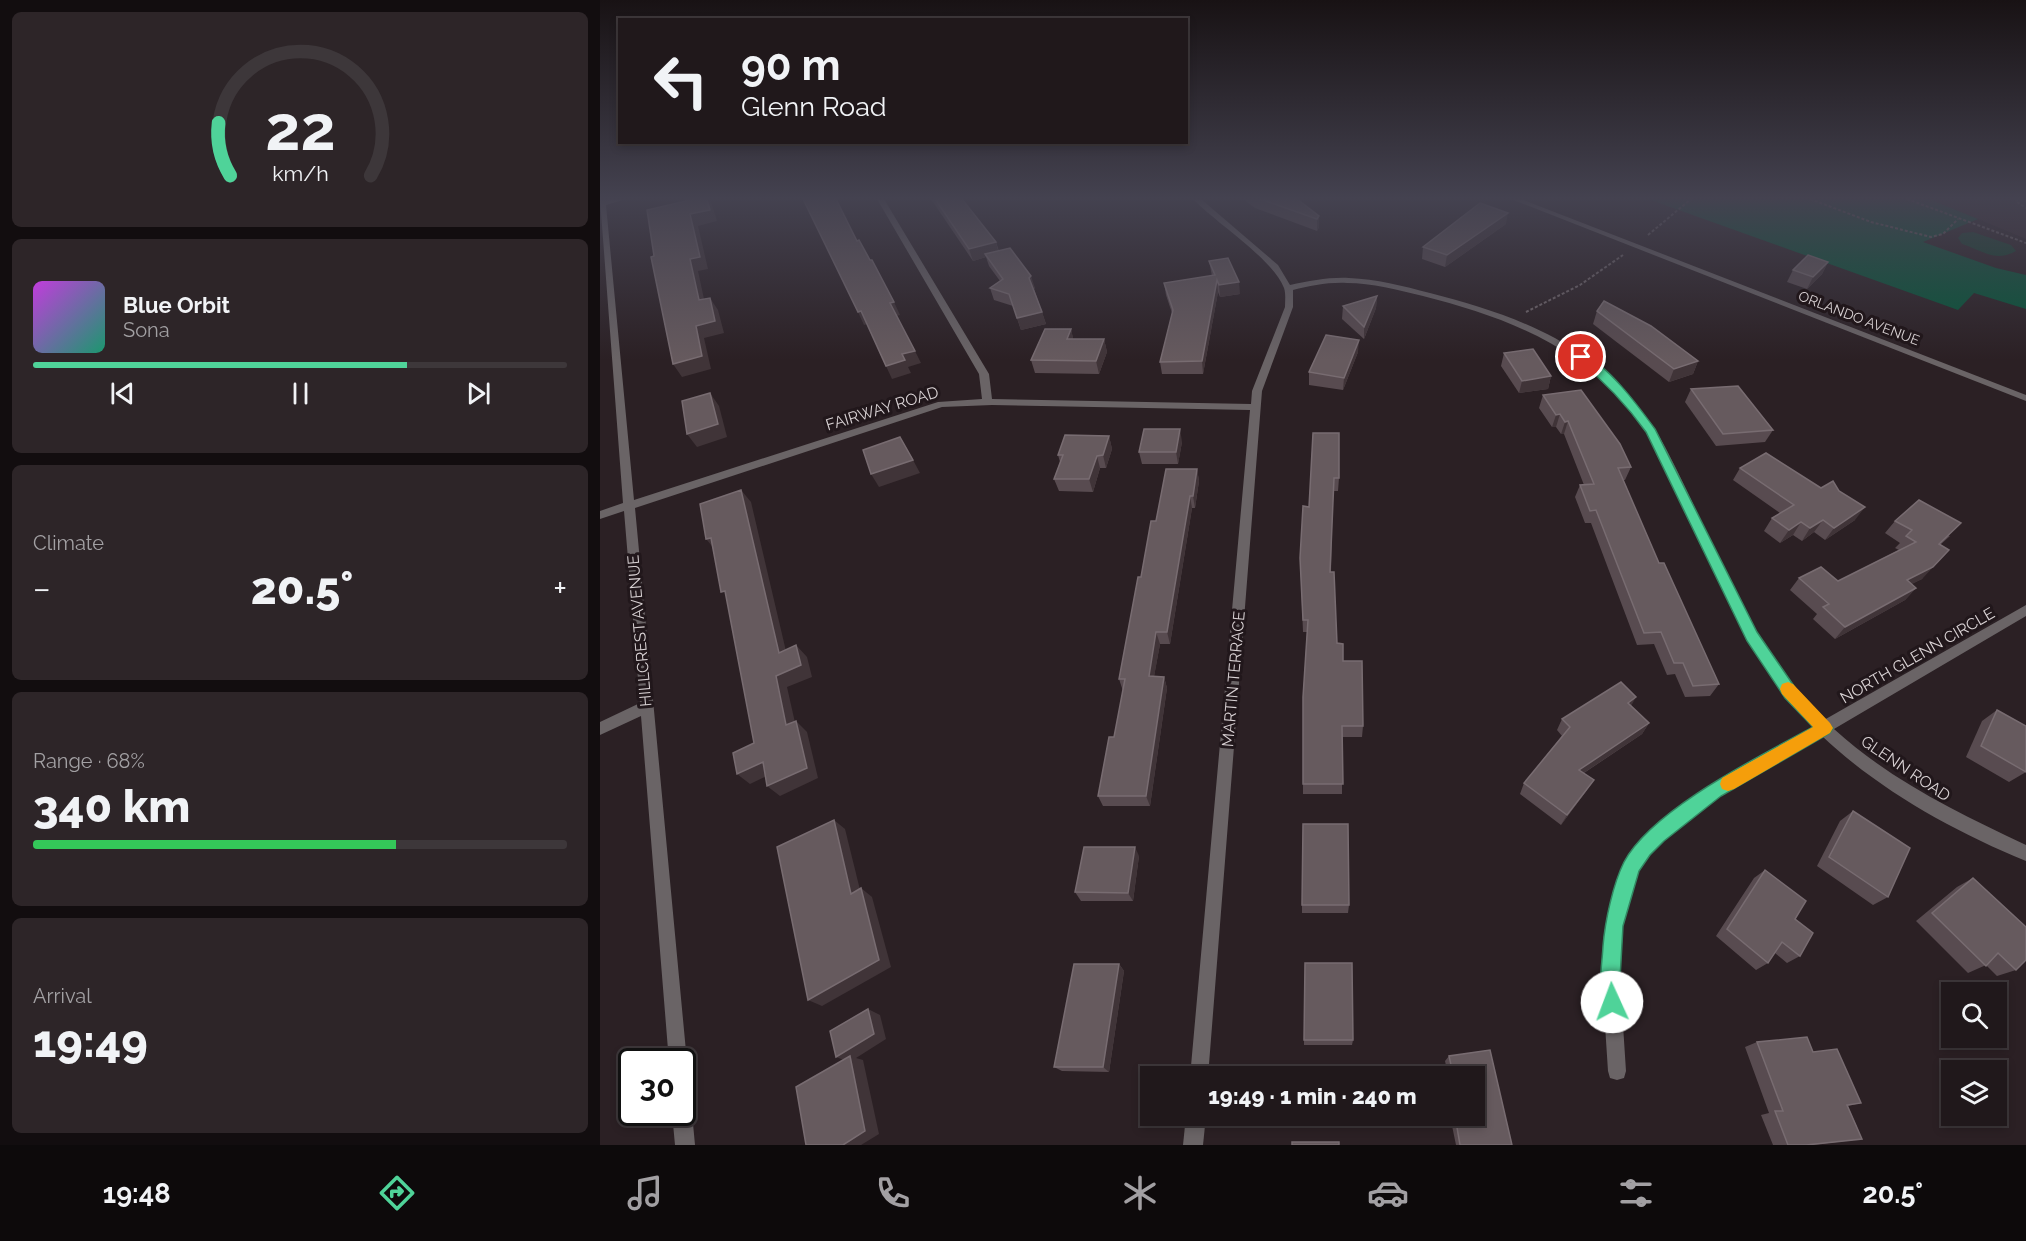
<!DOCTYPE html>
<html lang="en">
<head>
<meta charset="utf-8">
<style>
  body { margin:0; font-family:Raleway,sans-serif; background:#2d2528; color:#f1f3f6; height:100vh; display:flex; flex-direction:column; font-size:22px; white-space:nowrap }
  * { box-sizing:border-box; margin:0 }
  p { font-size:20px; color:#a2a0a3 }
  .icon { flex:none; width:33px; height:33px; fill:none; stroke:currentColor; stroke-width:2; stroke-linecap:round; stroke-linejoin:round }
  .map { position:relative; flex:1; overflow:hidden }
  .panel { display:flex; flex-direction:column; gap:12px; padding:12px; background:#120d0f; width:600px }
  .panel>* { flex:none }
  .hud { position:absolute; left:18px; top:18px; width:570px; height:126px; border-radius:0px; box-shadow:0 3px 9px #0003,0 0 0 2px #3d373a; background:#20181b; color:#f1f3f6; overflow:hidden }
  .fabs { position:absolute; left:1341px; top:982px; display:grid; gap:12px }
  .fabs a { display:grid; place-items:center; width:66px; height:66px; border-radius:0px; background:#20181b; box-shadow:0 3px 9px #0003,0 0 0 2px #3d373a; font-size:30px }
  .speed { position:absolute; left:18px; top:1048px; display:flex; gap:12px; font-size:30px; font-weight:700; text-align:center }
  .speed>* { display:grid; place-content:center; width:78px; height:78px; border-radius:50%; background:#20181b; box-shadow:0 3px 9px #0003,0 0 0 2px #3d373a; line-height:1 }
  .speed .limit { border:3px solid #111; border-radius:9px; background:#fff; color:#111 }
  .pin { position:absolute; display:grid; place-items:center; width:51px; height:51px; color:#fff; margin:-26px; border:3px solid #fff; border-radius:50%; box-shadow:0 2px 6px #0007 }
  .me { position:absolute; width:66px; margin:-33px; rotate:358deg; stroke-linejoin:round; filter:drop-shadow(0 0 4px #0008) }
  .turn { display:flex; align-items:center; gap:21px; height:126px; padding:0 24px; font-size:27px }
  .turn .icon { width:78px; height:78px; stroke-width:2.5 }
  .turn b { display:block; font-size:42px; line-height:51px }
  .big { font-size:45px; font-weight:800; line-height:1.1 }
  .panel .card { flex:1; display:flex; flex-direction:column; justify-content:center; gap:9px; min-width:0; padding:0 21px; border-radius:9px; background:#2d2528 }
  .panel .dial { align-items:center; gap:0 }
  .dial svg { height:156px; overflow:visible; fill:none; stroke:#3d373a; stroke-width:7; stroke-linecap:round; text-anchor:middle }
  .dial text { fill:#f1f3f6; stroke:none }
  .song { display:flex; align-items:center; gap:18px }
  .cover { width:72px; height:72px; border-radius:9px; background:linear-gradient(135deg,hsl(290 70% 55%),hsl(160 70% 35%)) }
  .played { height:6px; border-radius:3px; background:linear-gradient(90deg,#4fd399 70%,#3d373a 70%) }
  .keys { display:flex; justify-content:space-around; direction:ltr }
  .heat { display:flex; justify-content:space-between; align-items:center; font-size:33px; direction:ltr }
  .charge { height:9px; border-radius:4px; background:linear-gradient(90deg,#34c759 68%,#3d373a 0) }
  .trip { position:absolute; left:540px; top:1066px; width:345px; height:60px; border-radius:0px; background:#20181b; box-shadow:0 3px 9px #0003,0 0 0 2px #3d373a; font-weight:800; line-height:60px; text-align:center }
  .menu { display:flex; height:96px; justify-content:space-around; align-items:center; background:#0d0a0b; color:#a2a0a3 }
  .menu .icon { width:42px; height:42px }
  .menu .on { color:#4fd399 }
  .menu b { font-size:27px; color:#f1f3f6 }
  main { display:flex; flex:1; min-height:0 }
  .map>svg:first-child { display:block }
  .built { fill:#38272e }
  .forest { fill:#045638 }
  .water { fill:#10432d }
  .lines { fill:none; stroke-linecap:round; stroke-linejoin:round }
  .path { stroke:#70666a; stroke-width:2; stroke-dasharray:3 2; stroke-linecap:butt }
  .street { fill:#6a6466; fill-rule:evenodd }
  .wall { fill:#584b50 }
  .shaded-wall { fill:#403438 }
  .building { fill:#665a5e; stroke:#786c71; stroke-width:1.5 }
  .route { fill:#4fd399; stroke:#338963; stroke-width:1.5 }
  .slow { fill:#f59e0b }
  .labels { text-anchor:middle; stroke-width:6; stroke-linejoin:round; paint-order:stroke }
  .far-street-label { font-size:14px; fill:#d9d2d4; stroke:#21171b }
  .street-label { font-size:16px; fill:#d9d2d4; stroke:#21171b }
</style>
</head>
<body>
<main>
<section class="panel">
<div class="card dial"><svg viewBox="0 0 100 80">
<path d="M14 69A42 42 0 1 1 86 69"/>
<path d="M14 69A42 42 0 0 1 8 42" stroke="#4fd399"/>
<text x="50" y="56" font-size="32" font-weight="700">22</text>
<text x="50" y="72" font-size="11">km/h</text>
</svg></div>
<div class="card">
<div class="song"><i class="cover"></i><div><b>Blue Orbit</b><p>Sona</p></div></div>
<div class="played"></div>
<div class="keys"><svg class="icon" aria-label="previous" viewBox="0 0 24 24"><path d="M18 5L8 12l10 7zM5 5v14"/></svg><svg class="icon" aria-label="pause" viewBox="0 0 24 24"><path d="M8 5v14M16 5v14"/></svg><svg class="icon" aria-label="next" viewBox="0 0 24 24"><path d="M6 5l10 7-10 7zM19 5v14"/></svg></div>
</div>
<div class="card"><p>Climate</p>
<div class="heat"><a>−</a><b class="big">20.5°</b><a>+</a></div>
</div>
<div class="card"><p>Range · 68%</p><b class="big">340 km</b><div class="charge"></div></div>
<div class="card"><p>Arrival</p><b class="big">19:49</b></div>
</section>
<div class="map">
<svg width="1426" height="1145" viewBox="0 0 1426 1145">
  <rect width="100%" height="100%" fill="#2b2024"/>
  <polygon class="built" points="1329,199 1426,199 1426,239 1378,219"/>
  <polygon class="forest" points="1048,199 1329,199 1378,219 1323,242 1396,268 1426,275 1426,309 1374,293 1358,310"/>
  <path class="water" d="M1373,232L1411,245L1416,251C1395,263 1382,250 1362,244L1358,238L1362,233Z"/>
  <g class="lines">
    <g class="path">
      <polyline points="1210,199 1271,222 1331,237 1343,234 1358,219"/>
      <polyline points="1307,199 1426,243"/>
      <polyline points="1410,199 1426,201"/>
      <polyline points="1417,202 1426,208"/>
      <polyline points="1048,235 1091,199"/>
      <polyline points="926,312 980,285 1023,255"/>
    </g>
    <g class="street">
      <path d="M0,199H26L6,205L34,500L338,402L382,399L379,374L277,199H284L389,374L392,399L651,404L652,391L685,307C685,301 686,294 684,288C672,258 617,224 593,199H601L678,265L690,285C710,281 729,277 749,278C776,279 803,286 830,293C884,307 939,324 985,357C1012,377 1034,402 1055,429C1109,522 1143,646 1224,720L1426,605V616L1234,729C1290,780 1358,813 1426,845V861C1353,831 1279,790 1222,736L1120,796L1062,840L1038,871L1022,926L1020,979L1026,1071L1024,1078L1017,1080L1010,1078L1008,1071L1002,979L1006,926L1025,861L1052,830L1110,786L1212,727L1185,697L1150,644L1046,432C1026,406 1005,380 977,360C931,327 877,310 823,296C798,290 772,283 747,283C728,282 710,286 693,290V307L662,391L608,1077H590L650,410L392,405L342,407L35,508L87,1062L82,1069V1062H69L41,716L0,735V722L40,703L24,511L0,519V511L23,503Z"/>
      <polygon points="911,199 921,199 1426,395 1426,401"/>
      <polygon points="82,1104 89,1106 92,1113 95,1145 75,1145 72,1113 82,1113"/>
      <polygon points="586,1116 606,1116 603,1145 583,1145"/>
    </g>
  </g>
  <g class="wall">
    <polygon points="331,199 362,199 396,242 399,251 435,288 434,289 446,324 421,330 413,306 394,300 390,288 400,281 389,266 386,257 373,261"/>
    <polygon points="643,199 697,199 719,216 719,227 717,231 655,208"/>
    <polygon points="906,224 845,267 822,259 823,247"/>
    <polygon points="609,261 640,294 620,297 618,292 603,374 562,374 560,362 572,313 566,295 564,283 612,276"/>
    <polygon points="1228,262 1222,274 1207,289 1187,282 1193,270"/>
    <polygon points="777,296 776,308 764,339 742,319 743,306"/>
    <polygon points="997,311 1098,361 1093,374 1069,382 993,324"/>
    <polygon points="471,329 473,339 504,339 507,352 499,374 435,373 431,360"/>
    <polygon points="758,352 743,390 709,385 709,372"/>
    <polygon points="904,353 951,376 948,389 919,393 901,366"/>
    <polygon points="1091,389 1173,430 1165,442 1116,446 1085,402"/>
    <polygon points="943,395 1031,467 1025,480 1023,480 1059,563 1119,684 1110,696 1085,697 1075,674 1067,675 1054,644 1037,645 991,523 985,523 975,497 980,485 984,485 964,434 961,434 956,427 952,427 939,408"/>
    <polygon points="713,433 739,478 738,491 733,491 731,572 737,643 763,726 762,737 742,737 742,794 703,794 703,697 707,632 703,632 700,558 709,507"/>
    <polygon points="509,436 512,449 506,468 500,468 493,492 459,491 454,479 460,462 458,455"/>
    <polygon points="582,442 578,464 542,464 539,452"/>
    <polygon points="1140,468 1255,520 1225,540 1214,532 1202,541 1193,535 1180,543 1164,531 1172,518 1180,513 1133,480"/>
    <polygon points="597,469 599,481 595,508 592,508 570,644 560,644 554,676 564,677 567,688 550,806 503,806 498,796 514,737 523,691 519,679 541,577 556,521"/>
    <polygon points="1295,521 1350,536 1340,545 1322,579 1311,584 1316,588 1305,600 1235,639 1213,619 1217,614 1190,590 1199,578 1238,581 1299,550 1295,548 1300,543 1285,533"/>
    <polygon points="1031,706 1049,723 1042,734 984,773 987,790 961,825 920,794 924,783 962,736 957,730 962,719"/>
    <polygon points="1397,710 1426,772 1409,782 1366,757 1382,721"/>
    <polygon points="1253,811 1288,897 1273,905 1217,866 1240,821"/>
    <polygon points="539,856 533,901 481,901 475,892"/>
    <polygon points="1165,870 1195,919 1200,956 1187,963 1175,953 1168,963 1156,970 1116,936 1154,878"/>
    <polygon points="1373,878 1416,970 1397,976 1386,965 1368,973 1316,921 1357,887"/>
    <polygon points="702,905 749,905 748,913 702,913"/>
    <polygon points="519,964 524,971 509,1072 462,1071 454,1067"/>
    <polygon points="704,1040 753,1040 752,1045 704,1045"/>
    <polygon points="1157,1042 1213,1052 1261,1103 1248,1106 1262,1139 1212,1145 1173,1145 1161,1115 1169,1113 1145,1047"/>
    <polygon points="890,1050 912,1145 856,1145 850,1116 874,1116 874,1077 845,1077 848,1075 845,1061 849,1056"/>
  </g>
  <g class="shaded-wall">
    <polygon points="107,199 110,199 117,221 98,226 108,269 98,271 107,313 99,300 90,259 90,214"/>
    <polygon points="908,213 906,224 845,267 847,255"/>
    <polygon points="719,216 719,227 717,231 717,219"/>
    <polygon points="396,242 399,254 385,254 386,257 373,261 369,249"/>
    <polygon points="1228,262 1222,274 1207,289 1213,277"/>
    <polygon points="431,276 435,288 433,290 429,278"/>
    <polygon points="617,280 618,292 603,374 602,361"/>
    <polygon points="639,282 640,294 620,297 619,285"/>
    <polygon points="777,296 776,308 764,339 764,327"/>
    <polygon points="110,298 118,310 124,333 104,338 111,369 82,377 73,364 96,326"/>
    <polygon points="294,302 300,315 296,316 290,303"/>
    <polygon points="261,311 267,324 264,325 258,312"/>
    <polygon points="442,312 446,324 421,330 417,318"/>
    <polygon points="471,329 474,342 467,339"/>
    <polygon points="504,339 507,352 499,374 496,361"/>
    <polygon points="759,340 758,352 743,390 744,378"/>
    <polygon points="315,351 321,363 308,367 311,373 292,379 286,366 302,354"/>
    <polygon points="1098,361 1093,374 1069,382 1074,369"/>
    <polygon points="951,376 948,389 919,393 922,381"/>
    <polygon points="110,393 119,406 127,437 97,447 87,434"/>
    <polygon points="960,414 956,427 952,427 956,415"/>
    <polygon points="968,421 964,434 961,434 965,422"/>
    <polygon points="580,429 582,442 578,464 576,452"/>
    <polygon points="509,436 512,449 506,468 503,455"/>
    <polygon points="497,456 500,468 493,492 489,479"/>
    <polygon points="313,460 320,473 279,487 271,474"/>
    <polygon points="597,469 599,481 595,508 593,496"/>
    <polygon points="141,490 151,502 189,664 179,653"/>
    <polygon points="590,496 592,508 570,644 567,632"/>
    <polygon points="1265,507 1255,520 1225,540 1234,528"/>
    <polygon points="1223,520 1214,532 1202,541 1210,528"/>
    <polygon points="1201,522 1193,535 1180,543 1189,530"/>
    <polygon points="111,538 117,552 106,539"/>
    <polygon points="1349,550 1322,579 1295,593 1307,580"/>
    <polygon points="1316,588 1305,600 1235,639 1245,627"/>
    <polygon points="556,632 560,644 552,688 549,676"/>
    <polygon points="196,645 207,657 212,677 187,687 198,736 186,725 176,676"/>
    <polygon points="564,677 567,688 550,806 546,796"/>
    <polygon points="1036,697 1030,708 1028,703"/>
    <polygon points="196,721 207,732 218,778 180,796 167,786"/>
    <polygon points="1049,723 1042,734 973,780 979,770"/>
    <polygon points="163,762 175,772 150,784 137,774"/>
    <polygon points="994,780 987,790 961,825 967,815"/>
    <polygon points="234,820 245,829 263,902 251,894"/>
    <polygon points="535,847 539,856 533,901 528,893"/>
    <polygon points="261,888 272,897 291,967 222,1006 208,1000"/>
    <polygon points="519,964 524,971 509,1072 503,1067"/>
    <polygon points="268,1009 280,1015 286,1039 256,1058 263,1060 279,1134 261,1145 243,1145 249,1062 236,1057"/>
  </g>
  <g class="building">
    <polygon points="86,199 107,199 110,210 90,214 100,257 90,259 99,300 110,298 115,321 96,326 102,356 73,364 51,257 54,256 47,210 86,201"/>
    <polygon points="203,199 236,199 257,241 259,240 270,260 272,260 294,302 290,303 315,351 302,354 305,360 286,366 261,311 258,312"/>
    <polygon points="335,199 362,199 396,242 369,249"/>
    <polygon points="660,199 697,199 719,216 717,219"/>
    <polygon points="880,203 908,213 847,255 823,247"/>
    <polygon points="410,248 431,276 429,278 442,312 417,318 409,294 390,288 403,279 385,254"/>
    <polygon points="1208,255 1228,262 1213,277 1193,270"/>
    <polygon points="628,258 639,282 619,285 617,280 602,361 560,362 573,310 564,283 615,275 609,261"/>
    <polygon points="777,296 764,327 743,306"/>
    <polygon points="1004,301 1051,326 1098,361 1074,369 997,311"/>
    <polygon points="445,329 471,329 467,339 504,339 496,361 431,360"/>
    <polygon points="726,335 759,340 744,378 709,372"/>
    <polygon points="933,349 951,376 922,381 904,353"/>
    <polygon points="1138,386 1173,430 1123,434 1091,389"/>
    <polygon points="981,390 1020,444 1031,467 1018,468 1059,563 1064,563 1119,684 1093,686 1083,663 1074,663 1061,632 1044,633 996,510 990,511 980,485 994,484 968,421 965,422 960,414 956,415 943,395"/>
    <polygon points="110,393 118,424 87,434 82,401"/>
    <polygon points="544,429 580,429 576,452 539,452"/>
    <polygon points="713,433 739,433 739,478 734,478 730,572 734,572 737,643 743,644 743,661 762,661 763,726 742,726 743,784 703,784 703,697 708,620 703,620 700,558 703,506 709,507"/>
    <polygon points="465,435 509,436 503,455 497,456 489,479 454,479 463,455 458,455"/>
    <polygon points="300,437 313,460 271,474 263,450"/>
    <polygon points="1166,453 1221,488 1233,481 1239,491 1265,507 1234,528 1223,520 1210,528 1201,522 1189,530 1172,518 1194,505 1140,468"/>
    <polygon points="566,469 597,469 593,496 590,496 567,632 556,632 549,676 564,677 546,796 498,796 509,737 514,737 525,679 519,679 538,577 541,577 551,521 556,521"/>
    <polygon points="141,490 179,653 196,645 201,665 176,676 186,725 196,721 207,768 167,786 163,762 137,774 133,753 154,743 125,591 121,592 111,538 106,539 100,504"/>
    <polygon points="1319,500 1361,523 1339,544 1349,550 1333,567 1307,580 1316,588 1245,627 1223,607 1229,604 1199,578 1221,567 1238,581 1316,542 1306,536 1312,530 1295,521"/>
    <polygon points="1021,682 1036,697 1028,703 1049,723 979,770 994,780 967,815 924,783 970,727 962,719"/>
    <polygon points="1397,710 1426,726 1426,772 1381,746"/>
    <polygon points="1253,811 1310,848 1288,897 1229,857"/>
    <polygon points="234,820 251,894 261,888 279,960 208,1000 177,847"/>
    <polygon points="703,824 748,824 749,905 702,905"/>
    <polygon points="484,847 535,847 528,893 475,892"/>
    <polygon points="1165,870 1206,901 1195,919 1213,933 1200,956 1182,942 1168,963 1127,929"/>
    <polygon points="1373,878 1426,927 1426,960 1416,970 1398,953 1386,966 1332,913"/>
    <polygon points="705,963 752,963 753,1040 704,1040"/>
    <polygon points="474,964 519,964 503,1067 454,1067"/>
    <polygon points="268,1009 274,1034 236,1057 230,1031"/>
    <polygon points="1207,1037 1213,1052 1237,1049 1261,1103 1247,1105 1262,1139 1206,1145 1188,1145 1175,1111 1183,1111 1157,1042"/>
    <polygon points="890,1050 912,1145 860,1145 855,1116 874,1116 874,1077 847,1077 847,1075 853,1074 849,1056"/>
    <polygon points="250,1056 265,1131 243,1145 206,1145 196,1087"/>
    <rect x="692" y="1142" width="47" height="3"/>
  </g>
  <linearGradient id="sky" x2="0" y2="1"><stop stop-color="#181214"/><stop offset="0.55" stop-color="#444250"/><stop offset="1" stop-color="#444250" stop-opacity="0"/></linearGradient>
  <rect width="1426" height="360" fill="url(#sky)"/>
  <path class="route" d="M981,354C1007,363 1039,407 1055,429L1157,632L1196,689L1233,728L1230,733L1121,796L1064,841L1050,855L1039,871L1023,926L1020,979L1022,1002L1019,1009L1012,1012L1005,1009C997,990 1002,966 1003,946C1005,921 1013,884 1024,862C1052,809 1160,756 1213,727L1185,698L1147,641L1046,432C1026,404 1004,381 977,359V355Z"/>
  <polygon class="slow" points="1188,682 1193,684 1230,723 1233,728 1230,733 1134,789 1128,791 1122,789 1120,784 1122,778 1213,727 1182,694 1180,689 1182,684"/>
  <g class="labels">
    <g class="far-street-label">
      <text transform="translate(1259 318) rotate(21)" y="5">ORLANDO AVENUE</text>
    </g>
    <g class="street-label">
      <text transform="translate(282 408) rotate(-17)" y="6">FAIRWAY ROAD</text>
      <text transform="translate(39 631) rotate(-95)" y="6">HILLCREST AVENUE</text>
      <text transform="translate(1317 655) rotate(-30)" y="6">NORTH GLENN CIRCLE</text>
      <text transform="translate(633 679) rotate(-85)" y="6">MARTIN TERRACE</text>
      <text transform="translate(1306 768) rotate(34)" y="6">GLENN ROAD</text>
    </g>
  </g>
</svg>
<div class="fabs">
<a><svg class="icon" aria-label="search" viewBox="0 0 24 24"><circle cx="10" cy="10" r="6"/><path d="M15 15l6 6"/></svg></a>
<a><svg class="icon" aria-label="layers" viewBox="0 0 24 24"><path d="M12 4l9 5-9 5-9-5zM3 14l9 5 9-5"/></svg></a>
</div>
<div class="speed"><div class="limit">30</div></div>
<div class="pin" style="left:981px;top:357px;background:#d93025"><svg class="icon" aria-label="arrive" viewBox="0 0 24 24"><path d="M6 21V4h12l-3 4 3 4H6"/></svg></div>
<svg class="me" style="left:1012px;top:1002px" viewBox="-20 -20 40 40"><circle r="19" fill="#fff"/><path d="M0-13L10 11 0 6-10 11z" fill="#4fd399"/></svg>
<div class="trip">19:49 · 1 min · 240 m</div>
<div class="hud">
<div class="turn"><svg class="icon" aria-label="left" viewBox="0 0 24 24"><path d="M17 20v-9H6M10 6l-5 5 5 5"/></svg><div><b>90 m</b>Glenn Road</div></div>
</div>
</div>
</main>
<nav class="menu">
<b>19:48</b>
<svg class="icon on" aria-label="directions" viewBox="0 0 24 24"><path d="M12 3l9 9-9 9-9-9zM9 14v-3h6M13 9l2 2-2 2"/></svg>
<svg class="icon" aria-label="music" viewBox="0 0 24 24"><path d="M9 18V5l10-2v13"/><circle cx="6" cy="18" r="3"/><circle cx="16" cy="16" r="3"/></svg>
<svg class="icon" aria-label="phone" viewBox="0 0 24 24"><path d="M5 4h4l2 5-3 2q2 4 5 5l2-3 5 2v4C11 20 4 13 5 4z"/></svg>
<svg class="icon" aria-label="climate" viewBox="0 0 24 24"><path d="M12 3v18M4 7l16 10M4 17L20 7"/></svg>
<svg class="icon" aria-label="car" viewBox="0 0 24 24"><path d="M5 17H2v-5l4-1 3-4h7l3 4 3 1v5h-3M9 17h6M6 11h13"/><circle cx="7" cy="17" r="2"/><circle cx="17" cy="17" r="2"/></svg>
<svg class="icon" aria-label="filters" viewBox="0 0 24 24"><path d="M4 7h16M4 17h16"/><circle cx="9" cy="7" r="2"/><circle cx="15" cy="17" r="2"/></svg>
<b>20.5°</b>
</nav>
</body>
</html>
